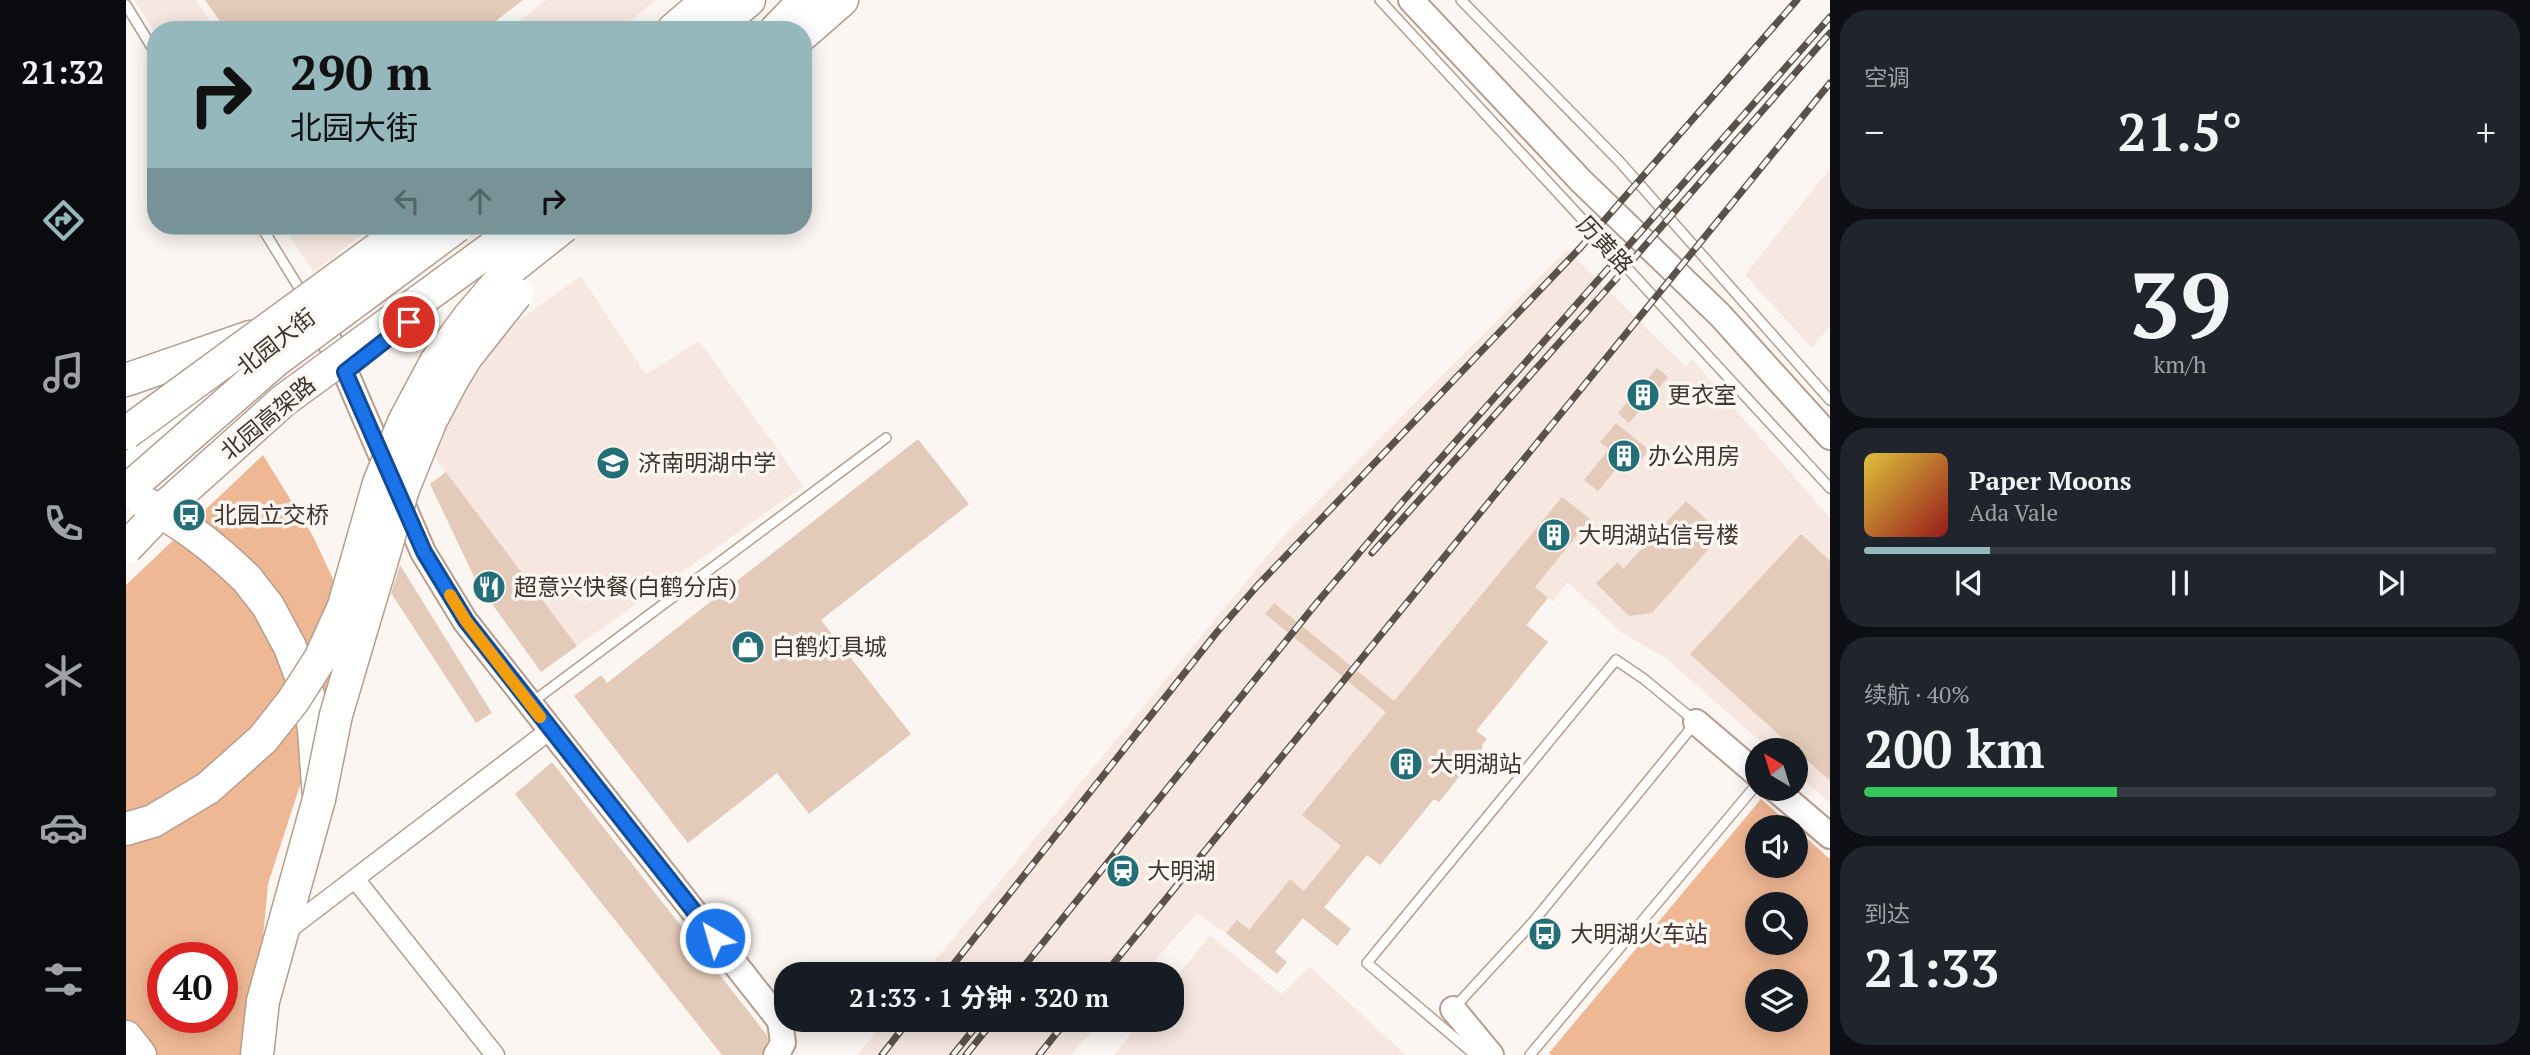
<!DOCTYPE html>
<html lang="zh">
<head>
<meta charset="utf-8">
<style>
  body { margin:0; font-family:"PT Serif","Noto Sans SC",serif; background:#20242c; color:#f1f3f6; height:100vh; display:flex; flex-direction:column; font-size:26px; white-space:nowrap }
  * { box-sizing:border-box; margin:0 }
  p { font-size:23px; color:#9ea1a6 }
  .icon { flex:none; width:38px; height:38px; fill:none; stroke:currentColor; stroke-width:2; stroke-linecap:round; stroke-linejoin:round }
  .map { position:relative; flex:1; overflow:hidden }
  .side { display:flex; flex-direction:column; gap:10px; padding:10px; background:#0d0f14; width:700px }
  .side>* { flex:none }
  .banner { position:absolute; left:21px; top:21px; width:665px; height:214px; border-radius:28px; box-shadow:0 4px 18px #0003; background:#95b8bd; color:#111; overflow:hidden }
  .needle { width:46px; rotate:322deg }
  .tools { position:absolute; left:1619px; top:738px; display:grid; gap:14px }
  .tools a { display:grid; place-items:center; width:63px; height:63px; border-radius:50%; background:#171b24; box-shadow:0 4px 18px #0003; font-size:35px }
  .speed { position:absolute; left:21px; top:942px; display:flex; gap:14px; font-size:35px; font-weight:700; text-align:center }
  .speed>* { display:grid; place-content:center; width:91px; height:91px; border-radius:50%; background:#171b24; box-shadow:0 4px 18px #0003; line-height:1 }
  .speed .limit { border:10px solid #d22; background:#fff; color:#111 }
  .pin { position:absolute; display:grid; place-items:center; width:60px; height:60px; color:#fff; margin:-30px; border:4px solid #fff; border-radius:50%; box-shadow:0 2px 7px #0007 }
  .me { position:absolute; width:77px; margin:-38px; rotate:322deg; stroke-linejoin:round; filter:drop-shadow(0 0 5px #0008) }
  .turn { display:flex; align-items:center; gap:24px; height:147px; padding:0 28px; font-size:32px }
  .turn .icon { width:91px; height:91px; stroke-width:2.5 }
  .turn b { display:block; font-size:49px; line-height:60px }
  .lanes { display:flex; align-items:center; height:66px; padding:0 28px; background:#0003; justify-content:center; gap:35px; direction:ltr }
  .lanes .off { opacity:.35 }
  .big { font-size:52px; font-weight:700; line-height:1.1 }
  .side .tile { flex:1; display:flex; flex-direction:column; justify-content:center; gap:10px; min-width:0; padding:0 24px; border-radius:28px; background:#20242c }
  .side .dial { align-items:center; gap:0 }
  .dial b { font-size:91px; line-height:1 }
  .song { display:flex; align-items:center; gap:21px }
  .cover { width:84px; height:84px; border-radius:10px; background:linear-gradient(135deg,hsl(50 70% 55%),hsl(0 70% 35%)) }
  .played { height:7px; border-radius:4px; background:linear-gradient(90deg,#95b8bd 20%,#363941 20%) }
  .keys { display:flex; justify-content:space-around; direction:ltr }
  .heat { display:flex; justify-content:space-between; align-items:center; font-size:38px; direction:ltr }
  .charge { height:10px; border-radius:5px; background:linear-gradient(90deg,#34c759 40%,#363941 0) }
  .trip { position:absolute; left:648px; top:962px; width:410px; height:70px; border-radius:28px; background:#171b24; box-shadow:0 4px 18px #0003; font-weight:700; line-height:70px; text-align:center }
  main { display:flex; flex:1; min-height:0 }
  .menu { display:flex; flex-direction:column; width:126px; justify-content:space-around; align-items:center; background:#090b0e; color:#9ea1a6 }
  .menu .icon { width:49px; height:49px }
  .menu .active { color:#95b8bd }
  .menu b { font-size:32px; color:#f1f3f6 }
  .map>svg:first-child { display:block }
  .built { fill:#f6e8e0 }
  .green { fill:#efb894; fill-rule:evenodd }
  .building { fill:#e4cab8 }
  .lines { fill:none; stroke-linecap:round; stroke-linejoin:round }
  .lane-casing { stroke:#b69d8d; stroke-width:12 }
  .street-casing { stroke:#b69d8d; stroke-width:21 }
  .secondary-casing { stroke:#b69d8d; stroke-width:28 }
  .primary-casing { stroke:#b69d8d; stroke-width:32 }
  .highway-casing { stroke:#b69d8d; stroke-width:35 }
  .lane { stroke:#fff; stroke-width:9 }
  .street { stroke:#fff; stroke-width:18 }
  .secondary { stroke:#fff; stroke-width:24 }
  .primary { stroke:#fff; stroke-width:28 }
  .highway { stroke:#fff; stroke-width:32 }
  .rail-casing { stroke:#5a514a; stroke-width:7 }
  .rail { stroke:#fcf6f2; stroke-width:4.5; stroke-dasharray:13; stroke-linecap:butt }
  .highway-bridge-casing { stroke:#b69d8d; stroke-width:35; stroke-linecap:butt }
  .highway-bridge { stroke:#fff; stroke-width:32 }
  .route-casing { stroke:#114b97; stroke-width:18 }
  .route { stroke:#1a73e8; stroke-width:12 }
  .slow { stroke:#f59e0b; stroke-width:12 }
  .labels { text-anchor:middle; stroke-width:7; stroke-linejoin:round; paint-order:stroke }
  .street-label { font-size:23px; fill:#3e342d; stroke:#fcf6f2 }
  .poi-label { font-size:23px; fill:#3e342d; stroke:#fcf6f2; text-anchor:start }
</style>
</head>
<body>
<main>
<nav class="menu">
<b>21:32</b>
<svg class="icon active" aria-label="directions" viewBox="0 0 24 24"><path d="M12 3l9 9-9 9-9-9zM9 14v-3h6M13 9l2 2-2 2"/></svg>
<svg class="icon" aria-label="music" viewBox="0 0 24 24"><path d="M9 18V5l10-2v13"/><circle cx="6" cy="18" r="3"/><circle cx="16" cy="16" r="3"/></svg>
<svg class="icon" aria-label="phone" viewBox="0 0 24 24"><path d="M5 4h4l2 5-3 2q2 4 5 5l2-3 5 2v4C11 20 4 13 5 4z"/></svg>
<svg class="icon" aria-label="climate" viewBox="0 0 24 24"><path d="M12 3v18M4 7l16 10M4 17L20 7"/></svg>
<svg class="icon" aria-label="car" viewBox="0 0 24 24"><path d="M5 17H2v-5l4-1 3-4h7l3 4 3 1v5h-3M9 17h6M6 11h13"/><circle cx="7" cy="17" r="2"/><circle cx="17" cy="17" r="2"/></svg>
<svg class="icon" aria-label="filters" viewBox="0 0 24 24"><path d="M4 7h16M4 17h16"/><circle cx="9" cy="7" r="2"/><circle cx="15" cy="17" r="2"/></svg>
</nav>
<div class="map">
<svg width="1704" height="1055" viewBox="0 0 1704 1055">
  <rect width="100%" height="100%" fill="#fcf6f2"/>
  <g class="built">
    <polygon points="8,0 69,0 90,30 30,30 30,33"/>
    <polygon points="420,0 530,0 493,30 382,30"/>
    <polygon points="1704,169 1704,326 1686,348 1619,275"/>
    <polygon points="157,226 246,226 188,272"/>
    <polygon points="1441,250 1559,366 1566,359 1704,518 1704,803 1670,773 1670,751 1645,751 1542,660 1493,631 1442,582 1427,601 1422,598 1401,624 1422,642 1350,730 1361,739 1356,746 1357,747 1313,802 1308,799 1254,865 1241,855 1199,907 1211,946 1176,918 1149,952 1161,962 1151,974 1100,933 1071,913 1016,975 797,975 1161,532"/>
    <polygon points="455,276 520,374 573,341 678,486 451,646 306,454 368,338"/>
    <polygon points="1084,935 1155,994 1184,967 1280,1055 988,1055 1016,1020 1045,1020 1045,984"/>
    <polygon points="760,1020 976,1020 945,1055 731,1055"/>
  </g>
  <g class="green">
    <path d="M137,455L187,536L227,622L142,884L126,1055H0V585ZM37,957H96V1017H37Z"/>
    <path d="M1635,799L1668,828H1631V866H1670V829L1704,859V1055H1425L1423,1053ZM1631,905H1670V943H1631ZM1631,982H1670V1020H1631Z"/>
  </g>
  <g class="building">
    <polygon points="79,0 397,0 358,30 100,30"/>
    <polygon points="1531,368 1542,377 1503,423 1492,413"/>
    <polygon points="1490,423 1523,450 1506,471 1495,463 1472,491 1458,480 1483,449 1474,442"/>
    <polygon points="792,439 843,504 695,620 785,734 683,814 651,773 562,843 448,696 475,675 481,683"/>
    <polygon points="320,472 451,646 415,672 351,583 304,484"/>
    <polygon points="1436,497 1464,519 1409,587 1422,598 1400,625 1422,642 1350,731 1361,739 1355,746 1357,747 1313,802 1308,799 1254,865 1241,855 1198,907 1225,929 1211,946 1177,918 1149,952 1161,962 1151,974 1100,933 1111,920 1123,930 1164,879 1178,891 1215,846 1176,815 1260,712 1139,614 1148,603 1268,701"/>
    <polygon points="1560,501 1596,534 1526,613 1503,616 1470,583 1492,562 1497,569"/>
    <polygon points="1675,534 1704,561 1704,781 1564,654"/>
    <polygon points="274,565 366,713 350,723 265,593"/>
    <polygon points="426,762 641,1035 642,1040 635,1055 596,1055 389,794"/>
  </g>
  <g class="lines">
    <defs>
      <g id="lane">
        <polyline points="1254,0 1704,488"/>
        <polyline points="1335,0 1493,161 1704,400"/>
        <polyline points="0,5 30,54"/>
        <polyline points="135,226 178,296"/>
        <polyline points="405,703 760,438"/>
        <polyline points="1328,1008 1407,922 1570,722 1518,679 1490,660 1241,963 1349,1055"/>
        <polyline points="1404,1055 1631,784"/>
      </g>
      <g id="street">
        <polyline points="229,879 369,1055"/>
        <polyline points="168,925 424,730"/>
      </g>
      <g id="secondary">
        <polyline points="1285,0 1455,181 1594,315 1704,437"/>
        <polyline points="188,312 219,371 297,552 339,621 654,1021 657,1043 650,1055"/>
        <polyline points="1570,722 1631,774"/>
        <polyline points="1649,789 1704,836"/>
        <polyline points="1327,1009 1365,1055"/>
      </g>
      <polyline id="primary" points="0,470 63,412 148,343"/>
      <g id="highway">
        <polyline points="547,30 582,0"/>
        <polyline points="587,30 623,0"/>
        <polyline points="650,30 679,0"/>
        <polyline points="677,34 716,0"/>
        <polyline points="0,380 124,337"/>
        <polyline points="121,579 142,606 164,647 182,695 188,729 193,799 137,1001 131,1055"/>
        <polyline points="0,829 27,821 82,788"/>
        <polyline points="0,1037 14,1055"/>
      </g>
    </defs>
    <use href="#lane" class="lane-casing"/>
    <use href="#street" class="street-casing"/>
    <use href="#secondary" class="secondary-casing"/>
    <use href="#primary" class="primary-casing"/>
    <use href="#highway" class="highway-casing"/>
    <use href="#lane" class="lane"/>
    <use href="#street" class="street"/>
    <use href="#secondary" class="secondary"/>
    <use href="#primary" class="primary"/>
    <use href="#highway" class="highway"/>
    <defs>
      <g id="rail">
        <polyline points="1246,553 1490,279 1704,33"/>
        <polyline points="819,975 1091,632 1132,585 1455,247 1671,0"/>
        <polyline points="891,975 1189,605 1278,500 1704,17"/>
        <polyline points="978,975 1704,83"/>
        <polyline points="756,1055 783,1020"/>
        <polyline points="827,1055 855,1020"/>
        <polyline points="840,1055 868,1020"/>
        <polyline points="913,1055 941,1020"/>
      </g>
    </defs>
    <use href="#rail" class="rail-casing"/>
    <use href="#rail" class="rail"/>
    <defs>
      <g id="highway-bridge">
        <polyline points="0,433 283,226"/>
        <polyline points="0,491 149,361 331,226"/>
        <path d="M19,503C61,526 87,546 121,579"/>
        <polyline points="0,548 41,505 157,401 396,226"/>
        <polyline points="82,788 137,739 167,701 194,659 218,606 253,483 278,422 310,362 343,317 384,269 438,226"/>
        <polyline points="193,799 210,715 277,489 305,420 325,382 340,357 390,294"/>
      </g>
    </defs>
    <use href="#highway-bridge" class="highway-bridge-casing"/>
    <use href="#highway-bridge" class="highway-bridge"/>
  </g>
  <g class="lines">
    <defs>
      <polyline id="route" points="283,322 219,372 298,552 340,621 589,938"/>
    </defs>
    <use href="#route" class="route-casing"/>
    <use href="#route" class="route"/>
    <polyline class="slow" points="324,595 340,621 414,717"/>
  </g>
  <defs>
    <symbol id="building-disc" viewBox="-11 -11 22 22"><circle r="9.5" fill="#246f77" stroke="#fcf6f2"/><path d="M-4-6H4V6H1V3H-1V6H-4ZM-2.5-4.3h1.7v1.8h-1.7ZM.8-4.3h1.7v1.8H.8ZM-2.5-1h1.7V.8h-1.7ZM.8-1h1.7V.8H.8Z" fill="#fff"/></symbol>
    <symbol id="school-disc" viewBox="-11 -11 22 22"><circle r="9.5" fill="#246f77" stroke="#fcf6f2"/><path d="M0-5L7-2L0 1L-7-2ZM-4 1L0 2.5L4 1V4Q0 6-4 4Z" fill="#fff"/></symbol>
    <symbol id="bus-disc" viewBox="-11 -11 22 22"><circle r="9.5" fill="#246f77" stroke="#fcf6f2"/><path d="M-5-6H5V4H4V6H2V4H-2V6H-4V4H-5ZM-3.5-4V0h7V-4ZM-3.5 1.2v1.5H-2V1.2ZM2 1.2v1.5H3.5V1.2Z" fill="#fff"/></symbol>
    <symbol id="restaurant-disc" viewBox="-11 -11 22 22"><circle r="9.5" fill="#246f77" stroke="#fcf6f2"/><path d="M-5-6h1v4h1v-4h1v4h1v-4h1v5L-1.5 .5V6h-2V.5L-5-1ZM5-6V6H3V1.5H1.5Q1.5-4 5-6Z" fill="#fff"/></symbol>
    <symbol id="shop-disc" viewBox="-11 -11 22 22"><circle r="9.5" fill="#246f77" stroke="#fcf6f2"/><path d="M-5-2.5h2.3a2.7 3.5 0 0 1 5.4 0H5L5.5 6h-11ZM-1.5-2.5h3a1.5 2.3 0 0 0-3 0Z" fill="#fff"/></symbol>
    <symbol id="station-disc" viewBox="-11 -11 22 22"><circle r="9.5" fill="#246f77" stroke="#fcf6f2"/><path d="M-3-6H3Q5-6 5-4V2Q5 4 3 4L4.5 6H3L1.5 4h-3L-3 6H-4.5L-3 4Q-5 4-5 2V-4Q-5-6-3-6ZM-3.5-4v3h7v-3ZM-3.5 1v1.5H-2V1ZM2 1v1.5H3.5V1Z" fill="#fff"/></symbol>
  </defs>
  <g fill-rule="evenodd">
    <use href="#building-disc" x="1498" y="376" width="38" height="38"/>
    <use href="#building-disc" x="1479" y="437" width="38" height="38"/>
    <use href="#school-disc" x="468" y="444" width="38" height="38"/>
    <use href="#bus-disc" x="44" y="496" width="38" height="38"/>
    <use href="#building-disc" x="1409" y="516" width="38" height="38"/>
    <use href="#restaurant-disc" x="344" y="568" width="38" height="38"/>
    <use href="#shop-disc" x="603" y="628" width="38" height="38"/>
    <use href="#building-disc" x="1261" y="745" width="38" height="38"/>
    <use href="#station-disc" x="978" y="852" width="38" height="38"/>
    <use href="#bus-disc" x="1400" y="915" width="38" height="38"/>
  </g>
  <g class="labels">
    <g class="street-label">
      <text transform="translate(1479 245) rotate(47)" y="8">历黄路</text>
      <text transform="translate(150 342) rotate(-38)" y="8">北园大街</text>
      <text transform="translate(142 418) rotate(-40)" y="8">北园高架路</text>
    </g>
    <g class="poi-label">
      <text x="1542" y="403">更衣室</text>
      <text x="1522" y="464">办公用房</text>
      <text x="512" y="471">济南明湖中学</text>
      <text x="88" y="523">北园立交桥</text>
      <text x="1452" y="543">大明湖站信号楼</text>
      <text x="388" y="595">超意兴快餐(白鹤分店)</text>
      <text x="646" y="655">白鹤灯具城</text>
      <text x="1304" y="772">大明湖站</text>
      <text x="1021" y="879">大明湖</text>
      <text x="1444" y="942">大明湖火车站</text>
    </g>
  </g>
</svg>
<div class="tools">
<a><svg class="needle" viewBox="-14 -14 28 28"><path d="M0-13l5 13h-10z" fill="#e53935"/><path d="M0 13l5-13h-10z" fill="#9ea1a6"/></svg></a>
<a><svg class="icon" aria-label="sound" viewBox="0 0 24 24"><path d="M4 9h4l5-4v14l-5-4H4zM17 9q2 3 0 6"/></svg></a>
<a><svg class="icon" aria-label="search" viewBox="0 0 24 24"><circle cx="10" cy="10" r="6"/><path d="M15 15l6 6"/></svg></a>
<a><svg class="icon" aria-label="layers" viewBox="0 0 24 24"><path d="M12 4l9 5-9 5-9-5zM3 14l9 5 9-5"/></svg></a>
</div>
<div class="speed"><div class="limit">40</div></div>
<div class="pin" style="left:283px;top:322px;background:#d93025"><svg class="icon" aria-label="arrive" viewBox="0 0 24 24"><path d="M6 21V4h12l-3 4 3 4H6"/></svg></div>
<svg class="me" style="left:589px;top:938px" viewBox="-20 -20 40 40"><circle r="17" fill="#1a73e8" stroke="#fff" stroke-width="3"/><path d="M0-11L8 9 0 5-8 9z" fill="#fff"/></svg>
<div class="trip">21:33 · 1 分钟 · 320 m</div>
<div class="banner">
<div class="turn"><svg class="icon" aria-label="right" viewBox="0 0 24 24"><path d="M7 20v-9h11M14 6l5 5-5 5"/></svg><div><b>290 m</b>北园大街</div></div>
<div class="lanes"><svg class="icon off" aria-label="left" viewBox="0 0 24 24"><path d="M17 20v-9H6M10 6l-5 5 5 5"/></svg><svg class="icon off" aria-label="ahead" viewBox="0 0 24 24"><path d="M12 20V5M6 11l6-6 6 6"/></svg><svg class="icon" aria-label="right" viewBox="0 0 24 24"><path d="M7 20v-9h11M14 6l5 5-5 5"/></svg></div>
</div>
</div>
<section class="side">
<div class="tile"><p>空调</p>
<div class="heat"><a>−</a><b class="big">21.5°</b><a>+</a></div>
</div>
<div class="tile dial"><b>39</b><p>km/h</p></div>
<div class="tile">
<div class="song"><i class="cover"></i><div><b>Paper Moons</b><p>Ada Vale</p></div></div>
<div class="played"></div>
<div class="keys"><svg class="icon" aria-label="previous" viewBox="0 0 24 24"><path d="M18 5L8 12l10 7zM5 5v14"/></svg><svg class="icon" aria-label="pause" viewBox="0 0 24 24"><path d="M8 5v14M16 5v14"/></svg><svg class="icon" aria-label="next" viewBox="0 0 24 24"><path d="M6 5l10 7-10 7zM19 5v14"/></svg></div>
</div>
<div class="tile"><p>续航 · 40%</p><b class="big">200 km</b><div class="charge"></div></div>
<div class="tile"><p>到达</p><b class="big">21:33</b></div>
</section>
</main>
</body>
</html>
